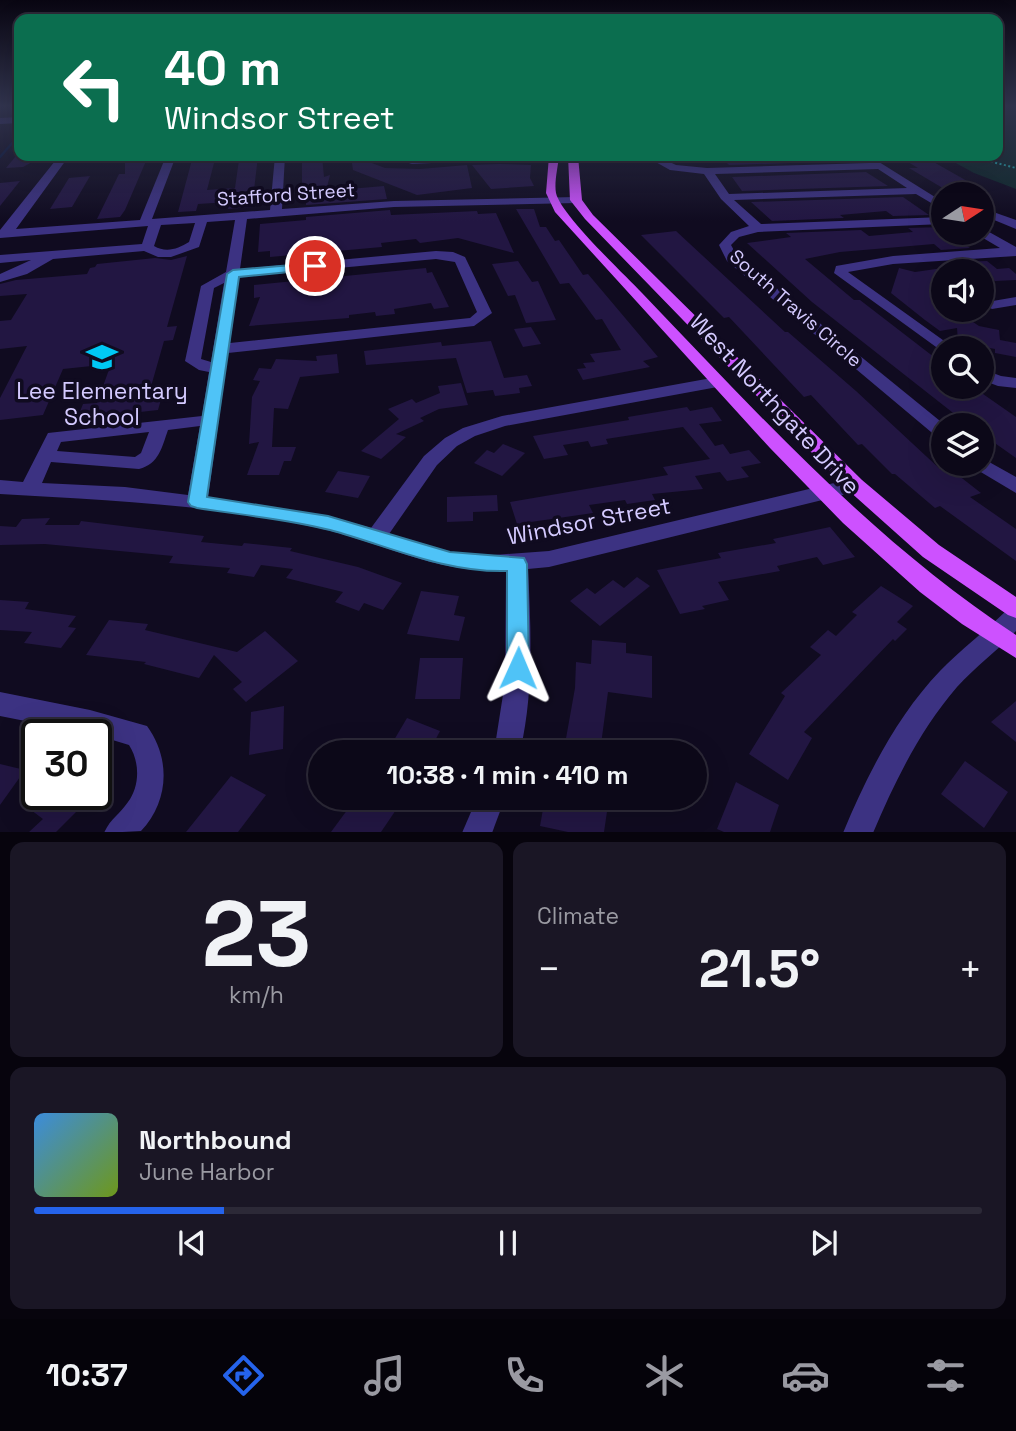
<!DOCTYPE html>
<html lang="en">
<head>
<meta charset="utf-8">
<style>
  body { margin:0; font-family:"Space Grotesk",sans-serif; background:#1a1625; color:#f1f3f6; height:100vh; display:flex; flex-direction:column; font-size:26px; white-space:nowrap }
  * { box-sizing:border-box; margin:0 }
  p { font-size:23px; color:#9a9aa2 }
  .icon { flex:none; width:38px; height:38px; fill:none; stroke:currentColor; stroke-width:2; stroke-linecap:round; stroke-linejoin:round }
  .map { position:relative; height:832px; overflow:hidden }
  .panel { display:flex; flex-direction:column; gap:10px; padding:10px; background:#07040d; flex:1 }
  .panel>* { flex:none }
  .banner { position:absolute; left:14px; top:14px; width:989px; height:147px; border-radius:14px; box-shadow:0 7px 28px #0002,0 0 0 2px #2c2937; background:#0b6e4f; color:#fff; overflow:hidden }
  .needle { width:46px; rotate:78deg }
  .controls { position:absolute; left:931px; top:182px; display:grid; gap:14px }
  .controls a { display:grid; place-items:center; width:63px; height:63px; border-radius:50%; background:#0c0818; box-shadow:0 7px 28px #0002,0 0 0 2px #2c2937; font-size:35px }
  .speed { position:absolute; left:21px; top:719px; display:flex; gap:14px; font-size:35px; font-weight:700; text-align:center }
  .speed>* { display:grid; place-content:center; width:91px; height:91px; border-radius:50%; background:#0c0818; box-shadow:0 7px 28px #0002,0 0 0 2px #2c2937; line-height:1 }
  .speed .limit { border:4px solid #111; border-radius:10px; background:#fff; color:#111 }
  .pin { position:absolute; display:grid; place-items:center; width:60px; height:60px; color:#fff; margin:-30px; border:4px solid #fff; border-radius:50%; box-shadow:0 2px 7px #0007 }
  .me { position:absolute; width:77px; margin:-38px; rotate:1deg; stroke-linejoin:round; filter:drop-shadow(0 0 5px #0008) }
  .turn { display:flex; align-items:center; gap:24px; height:147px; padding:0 35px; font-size:32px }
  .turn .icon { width:91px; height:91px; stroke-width:2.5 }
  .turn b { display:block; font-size:49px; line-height:60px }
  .big { font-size:52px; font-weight:700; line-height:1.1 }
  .panel .card { flex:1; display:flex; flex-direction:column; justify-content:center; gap:10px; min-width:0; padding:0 24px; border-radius:14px; background:#1a1625 }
  .panel .dial { align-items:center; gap:0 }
  .dial b { font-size:91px; line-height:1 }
  .song { display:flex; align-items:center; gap:21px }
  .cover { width:84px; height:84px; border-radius:10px; background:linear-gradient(135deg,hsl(210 70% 55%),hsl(80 70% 35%)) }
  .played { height:7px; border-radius:4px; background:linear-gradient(90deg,#2563eb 20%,#2c2937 20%) }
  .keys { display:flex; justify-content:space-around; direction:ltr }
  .heat { display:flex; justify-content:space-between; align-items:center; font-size:38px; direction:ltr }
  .panel .tiles { flex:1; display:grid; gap:10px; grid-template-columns:1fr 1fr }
  .card:last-child { grid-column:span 2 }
  .trip { position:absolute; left:308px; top:740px; width:399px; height:70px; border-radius:35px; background:#0c0818; box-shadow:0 7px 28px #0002,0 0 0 2px #2c2937; font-weight:700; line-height:70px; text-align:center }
  .menu { display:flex; height:112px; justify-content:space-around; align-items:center; background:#05030a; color:#9a9aa2 }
  .menu .icon { width:49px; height:49px }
  .menu .selected { color:#2563eb }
  .menu b { font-size:32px; color:#f1f3f6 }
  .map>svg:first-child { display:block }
  .green { fill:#0e292a }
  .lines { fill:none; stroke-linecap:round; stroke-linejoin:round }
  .stream { stroke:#05153e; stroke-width:2.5 }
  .building { fill:#221642 }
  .path { stroke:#24b5b8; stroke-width:2; stroke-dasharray:2 2.5; stroke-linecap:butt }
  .minor { fill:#3c3282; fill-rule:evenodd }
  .major { fill:#cd51ff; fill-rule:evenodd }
  .route { fill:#4fc3f7; stroke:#337fa1; stroke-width:2 }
  .labels { text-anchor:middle; stroke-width:7; stroke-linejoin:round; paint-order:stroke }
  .far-street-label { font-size:19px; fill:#d4caff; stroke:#100b20 }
  .poi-label { font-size:23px; fill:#d4caff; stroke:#100b20 }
  .street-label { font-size:23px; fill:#d4caff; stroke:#100b20 }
</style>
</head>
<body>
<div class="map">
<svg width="1016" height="833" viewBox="0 0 1016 833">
  <rect width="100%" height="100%" fill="#100b20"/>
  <polygon class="green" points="998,105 1016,105 1016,189 974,173 943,156 998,156"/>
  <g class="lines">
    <polyline class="stream" points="0,157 15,140 19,140"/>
  </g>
  <g class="building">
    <polygon points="16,156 43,156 23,167 6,168"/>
    <polygon points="125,156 145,156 142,161 146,161 125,210 120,217 97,219 119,174 125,174"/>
    <polygon points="193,156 211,156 208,163 214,163 207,190 235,188 239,160 243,159 243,156 258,156 252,207 228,209 229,202 198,204 196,211 178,212"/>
    <polygon points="302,156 322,156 324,177 330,175 326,191 384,186 387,199 306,205 306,187 302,188"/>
    <polygon points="351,156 368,156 369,162 385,168 420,169 467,165 472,188 417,195 353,170"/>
    <polygon points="720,156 839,156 848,161 729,165"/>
    <polygon points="898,156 923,156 990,194 965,194 956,189 946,190 909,168 918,168"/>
    <polygon points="499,164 531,165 530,178 534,186 491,189 472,165"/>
    <polygon points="866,172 888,186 742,191 732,177"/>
    <polygon points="90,176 72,207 50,209 69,178"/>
    <polygon points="20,181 0,206 0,183"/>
    <polygon points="903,197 929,215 893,216 886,211 840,215 844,218 772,221 751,202"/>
    <polygon points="516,209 534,209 540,227 546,227 555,241 559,240 583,275 588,274 658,357 643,361 650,367 583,380 577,369 586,368 583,363 595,362 590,354 621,350 602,319 596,320 569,283 560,284"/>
    <polygon points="390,210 391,215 477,211 478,214 496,213 514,253 458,238 420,243 416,239 381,243 382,247 270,257 270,251 258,252 260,224 306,220 306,217"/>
    <polygon points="943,227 943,233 949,233 970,248 941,250 934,244 840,252 805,259 854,300 860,300 943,364 943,387 973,387 1016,417 1016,458 982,434 982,424 969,414 957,416 812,302 747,243 791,237 786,233 861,230 869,236 913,232 908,228"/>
    <polygon points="676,231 785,332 788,332 856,391 941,470 949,468 981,493 970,497 1016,529 1016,561 940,506 935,508 895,474 892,474 862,444 858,445 811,395 804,397 729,317 724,318 641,235"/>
    <polygon points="187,256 167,327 177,326 173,340 164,341 148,397 162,396 158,410 77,419 83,404 97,403 111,364 63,369 43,415 0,420 0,398 27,346 0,349 0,321 11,320 27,294 0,296 0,284 16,280 87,274 90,268 95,267 97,264 155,258 171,260"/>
    <polygon points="518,261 532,282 538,281 556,320 526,323 515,295 508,296 492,264"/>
    <polygon points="987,261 997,269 1009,268 1016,274 1016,280 995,281 983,271 970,271 958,262"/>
    <polygon points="426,268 427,273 432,272 449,307 434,309 431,303 394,309 395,314 376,316 375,312 349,315 349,318 249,326 260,297 254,298 254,285"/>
    <polygon points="899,268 915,272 943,268 943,310 955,310 979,326 999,330 1000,340 1016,343 1016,357 995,353 995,349 958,342 957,328 940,331 925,320 891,293"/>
    <polygon points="531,327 541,344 523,347 514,329"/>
    <polygon points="491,341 504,378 527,375 532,386 519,388 520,393 495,396 493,390 467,393 456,358 366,365 364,351 441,342 442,346"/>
    <polygon points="337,354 339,373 300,377 288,409 274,408 272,447 296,447 291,461 284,461 279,475 247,475 259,442 249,444 252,397 260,381 253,380 259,368 271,369 276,359 317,361 316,356"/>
    <polygon points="461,383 468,405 439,409 420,418 424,421 396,434 406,437 381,459 361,451 399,419 388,409 412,399 416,403 440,393 438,386"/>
    <polygon points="687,407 690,411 712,407 722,421 699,424 715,446 723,444 730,454 749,450 761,463 741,467 749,477 727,481 720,472 695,476 703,489 652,494 655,500 627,504 625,500 589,505 593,513 517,524 510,502 668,475 663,467 710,459 683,427 606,439 608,444 591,447 588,441 563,445 568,455 544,459 533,436 629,420 628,417"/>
    <polygon points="503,444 525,453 502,476 474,463 487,450 494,453"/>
    <polygon points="338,471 370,476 358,498 325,492"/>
    <polygon points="497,495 498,511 473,512 473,521 447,522 447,497"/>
    <polygon points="50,518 45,525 79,525 81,521 204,536 201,542 242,546 244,543 292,548 290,551 358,567 402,583 383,610 364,603 359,611 335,602 343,592 286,578 293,569 261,565 254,577 227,573 230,568 169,563 173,556 45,544 0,545 0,526 16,527 22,519"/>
    <polygon points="830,527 855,557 823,565 817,557 777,566 780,571 718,582 729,600 702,606 705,609 680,614 657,570 721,558 718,553 776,543 773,539"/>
    <polygon points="637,577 650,586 600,626 570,601 587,588 595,594 613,580 624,588"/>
    <polygon points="881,586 913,606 897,622 907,629 895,641 893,639 804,732 812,738 788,780 749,754 785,696 781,693 821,655 810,647 828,630 836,636 857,615 852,612"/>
    <polygon points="421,591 459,596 454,615 465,617 459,641 407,634"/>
    <polygon points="0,600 29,602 25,609 76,616 68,627 76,628 61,648 24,643 32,632 0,630"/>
    <polygon points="109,620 148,624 145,630 237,652 265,631 298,661 246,702 233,689 242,682 214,655 199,678 144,664 146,662 86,655"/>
    <polygon points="592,640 626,643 626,653 652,656 652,698 608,692 600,752 565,744 575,688 576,662 591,664"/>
    <polygon points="420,658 463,658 460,699 415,699"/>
    <polygon points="1016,701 1016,742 991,722"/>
    <polygon points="284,706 283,749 249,755 251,712"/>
    <polygon points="407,718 440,731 429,752 387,752"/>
    <polygon points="965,761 1008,792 984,828 941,794"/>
    <polygon points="0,764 25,770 0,805"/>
    <polygon points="231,776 266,795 238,832 186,832"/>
    <polygon points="736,782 779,805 770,832 724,832 717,829"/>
    <polygon points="33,794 94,794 56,832 29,832 43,819 23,804"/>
    <polygon points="356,798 404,798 381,832 331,832"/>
    <polygon points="545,798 609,798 604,832 568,832 540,826"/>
  </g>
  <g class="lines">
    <polyline class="path" points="969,156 1016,168"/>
    <g class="minor">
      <polygon points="19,117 19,123 0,124 0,118"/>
      <path d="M59,156H69L16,229L140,220L166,156H176L152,219L270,210L275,156H285L282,209L394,201L576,197L582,200L576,203L394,207L247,219L240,269L436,251L453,252L465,257L492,313L474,326L228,353L208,497L328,516L371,528L424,456L445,438L463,428L502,416L717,377L723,378L725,382L723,386L505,426L475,436L457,446L437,465L389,534L450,552L481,556L549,551L855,478L862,480L865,485L862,490L855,492L549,567L528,569C531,630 534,692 520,752H494L505,682L506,570C443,575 387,545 327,530C223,505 107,500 0,494V480L23,482L48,433L202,416L209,372L199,370L185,361L201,286L226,272L235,220L207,222L199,247L171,257H158L144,251L53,259L27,274L0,282V274L31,260L0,263V255L142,244L148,226L0,238V230ZM195,223L189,242C178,249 166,253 154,246L161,225ZM436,259L455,262L477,312L470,318L230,343L239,277ZM224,283L211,362L201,359L214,288ZM200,426L188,495L125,487L42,483L51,462L139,469C159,464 162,447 168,430ZM149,432L141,453L135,457L57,451L61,442Z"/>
      <polygon points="387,156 516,156 511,159 412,164"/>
      <path d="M645,156H657L676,165L707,168L869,163L866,160L871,157L943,202V210L916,194L734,200L761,224L943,217V224L758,232L739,237L731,245L737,256L945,425L943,438L937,437L727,261L719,245L731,232L749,226L721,199L704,174L670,170ZM878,169L907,188L729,194L715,174Z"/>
      <polygon points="982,208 1016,220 1016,229 982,215"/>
      <polygon points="982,228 1016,247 1016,256 893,264 848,272 954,348 943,348 943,352 834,273 836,266 893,256 1000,248 978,235 976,233 982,233"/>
      <polygon points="1016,297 1016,305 992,309 985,305 987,302"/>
      <polygon points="982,369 1001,376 1016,378 1016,388 998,386 982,380"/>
      <polygon points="982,458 1016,477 1016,493 974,468 972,464 982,464"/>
      <path d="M1016,607V631C997,651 975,667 957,687C920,730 895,781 873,833H843C867,775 897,716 940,671C961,649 986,631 1008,609Z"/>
      <path d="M0,692L90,710L147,726C171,759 169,801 141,831L104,833C110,819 120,814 128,802C140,786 140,762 129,745L96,735L0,716Z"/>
      <polygon points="477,798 505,798 492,833 462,833"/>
    </g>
    <g class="major">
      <path d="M549,156H559C558,167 554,182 556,193C561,215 624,274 642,293C760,416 873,541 1016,635V658L962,624L920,592L843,523L770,448L555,212L546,193Z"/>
      <polygon points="568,156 578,156 582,200 593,215 862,480 939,545 1016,597 1016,618 1008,615 923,557 848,490 585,219 570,200"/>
    </g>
  </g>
  <linearGradient id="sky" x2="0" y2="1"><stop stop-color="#090612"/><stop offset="0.48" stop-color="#31344e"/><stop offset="1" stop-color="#31344e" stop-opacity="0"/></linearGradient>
  <rect width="1016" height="221" fill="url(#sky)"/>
  <path class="route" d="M315,263L319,264V269L239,277L207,497L328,516L450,552L524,558L527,564L529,668L526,674L518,677L510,674L507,668V571C445,573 389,546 330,530C287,519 241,515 197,508L191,506L188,502L227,274L233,270Z"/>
  <defs>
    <symbol id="school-bare" viewBox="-9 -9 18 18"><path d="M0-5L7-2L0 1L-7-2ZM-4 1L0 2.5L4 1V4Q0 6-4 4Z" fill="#00c8f5" stroke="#100b20" stroke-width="2.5" paint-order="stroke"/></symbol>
  </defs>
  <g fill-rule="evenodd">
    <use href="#school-bare" x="80" y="335" width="44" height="44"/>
  </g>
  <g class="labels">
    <g class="far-street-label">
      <text transform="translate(286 194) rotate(-4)" y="7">Stafford Street</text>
      <text transform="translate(796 308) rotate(41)" y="7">South Travis Circle</text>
    </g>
    <g class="poi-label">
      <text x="102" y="399">Lee Elementary<tspan x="102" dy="26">School</tspan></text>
    </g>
    <g class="street-label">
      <text transform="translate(775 404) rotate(47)" y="8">West Northgate Drive</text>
      <text transform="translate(589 521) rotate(-11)" y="8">Windsor Street</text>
    </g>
  </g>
</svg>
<div class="controls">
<a><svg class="needle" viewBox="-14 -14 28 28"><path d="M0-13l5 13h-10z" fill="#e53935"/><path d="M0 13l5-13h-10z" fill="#9a9aa2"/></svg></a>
<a><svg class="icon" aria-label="sound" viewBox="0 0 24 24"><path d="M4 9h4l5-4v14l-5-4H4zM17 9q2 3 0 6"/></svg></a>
<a><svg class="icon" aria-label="search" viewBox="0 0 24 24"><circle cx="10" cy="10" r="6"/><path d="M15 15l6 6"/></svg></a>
<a><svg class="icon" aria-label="layers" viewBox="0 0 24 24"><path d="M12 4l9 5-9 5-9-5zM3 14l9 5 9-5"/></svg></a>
</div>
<div class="speed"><div class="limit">30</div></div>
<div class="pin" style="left:315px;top:266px;background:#d93025"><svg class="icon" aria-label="arrive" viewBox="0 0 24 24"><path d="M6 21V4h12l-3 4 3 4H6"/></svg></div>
<svg class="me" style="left:518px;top:668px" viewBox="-20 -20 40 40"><path d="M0-17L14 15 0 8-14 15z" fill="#4fc3f7" stroke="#fff" stroke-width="4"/></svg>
<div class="trip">10:38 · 1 min · 410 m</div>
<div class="banner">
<div class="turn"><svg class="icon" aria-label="left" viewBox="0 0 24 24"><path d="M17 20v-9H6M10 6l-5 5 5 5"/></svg><div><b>40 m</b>Windsor Street</div></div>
</div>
</div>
<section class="panel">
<div class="tiles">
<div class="card dial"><b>23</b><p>km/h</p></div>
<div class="card"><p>Climate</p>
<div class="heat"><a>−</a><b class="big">21.5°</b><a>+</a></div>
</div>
<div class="card">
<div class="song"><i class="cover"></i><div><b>Northbound</b><p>June Harbor</p></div></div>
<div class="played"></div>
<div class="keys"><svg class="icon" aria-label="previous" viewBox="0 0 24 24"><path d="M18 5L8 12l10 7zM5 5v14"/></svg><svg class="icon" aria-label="pause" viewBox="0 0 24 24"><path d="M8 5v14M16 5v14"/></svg><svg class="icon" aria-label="next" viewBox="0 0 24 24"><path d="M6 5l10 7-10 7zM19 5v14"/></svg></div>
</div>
</div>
</section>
<nav class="menu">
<b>10:37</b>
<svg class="icon selected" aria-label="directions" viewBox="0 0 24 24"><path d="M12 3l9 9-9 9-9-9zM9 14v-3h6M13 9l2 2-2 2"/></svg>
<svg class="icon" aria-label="music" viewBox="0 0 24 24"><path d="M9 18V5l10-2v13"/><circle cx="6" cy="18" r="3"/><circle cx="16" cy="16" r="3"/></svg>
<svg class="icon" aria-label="phone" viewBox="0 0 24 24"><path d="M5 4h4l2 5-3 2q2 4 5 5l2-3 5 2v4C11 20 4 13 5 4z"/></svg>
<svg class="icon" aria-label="climate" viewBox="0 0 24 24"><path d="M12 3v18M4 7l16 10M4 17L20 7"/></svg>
<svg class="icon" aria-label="car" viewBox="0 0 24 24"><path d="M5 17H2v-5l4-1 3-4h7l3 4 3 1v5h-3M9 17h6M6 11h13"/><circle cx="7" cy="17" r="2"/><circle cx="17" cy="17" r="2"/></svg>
<svg class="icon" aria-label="filters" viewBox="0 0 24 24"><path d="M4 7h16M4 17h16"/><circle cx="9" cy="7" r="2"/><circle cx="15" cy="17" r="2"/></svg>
</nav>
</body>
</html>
